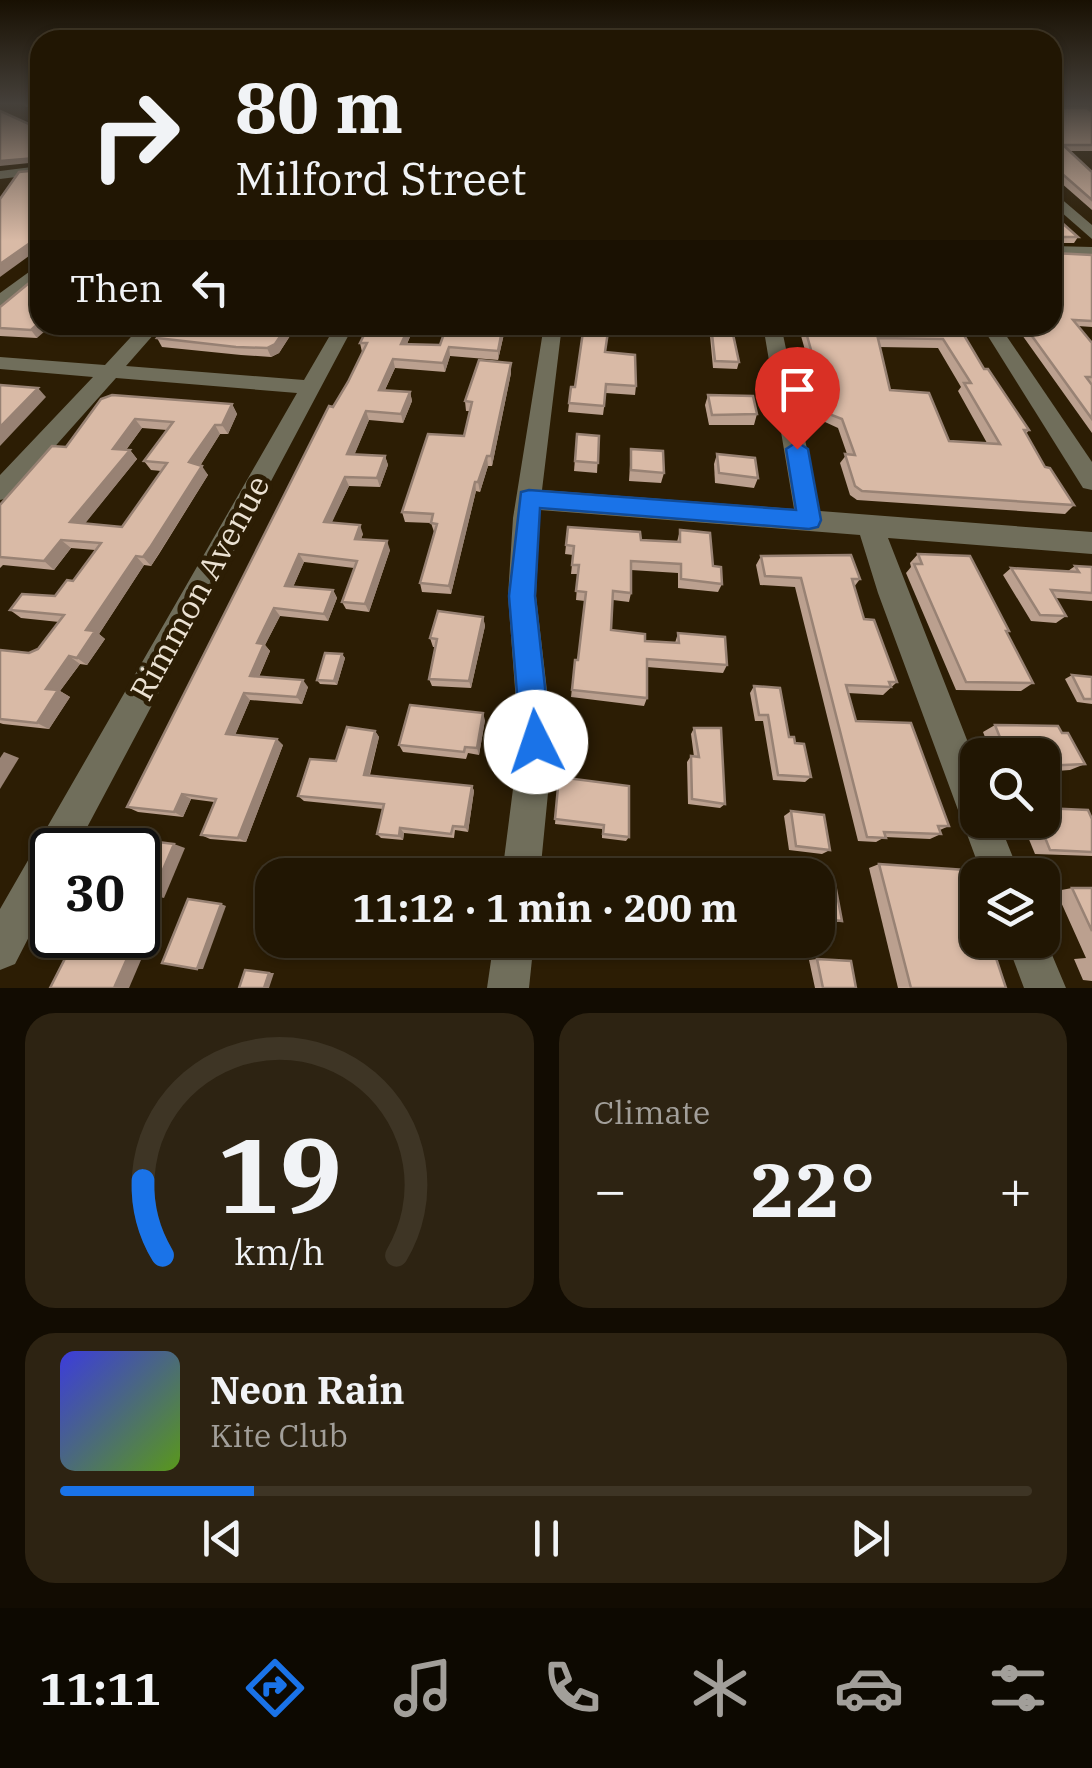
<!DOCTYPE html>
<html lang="en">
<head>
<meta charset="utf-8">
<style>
  body { margin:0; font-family:"IBM Plex Serif",serif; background:#2d2312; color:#f1f3f6; height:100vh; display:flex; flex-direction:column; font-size:38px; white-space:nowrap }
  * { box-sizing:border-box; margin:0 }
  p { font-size:32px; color:#a29f9a }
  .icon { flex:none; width:55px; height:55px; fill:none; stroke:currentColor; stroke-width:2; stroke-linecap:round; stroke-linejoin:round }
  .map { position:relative; height:988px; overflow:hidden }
  .sheet { display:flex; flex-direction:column; gap:25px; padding:25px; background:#120c02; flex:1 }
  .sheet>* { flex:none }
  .banner { position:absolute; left:30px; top:30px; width:1032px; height:305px; border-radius:30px; box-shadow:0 2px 8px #0004,0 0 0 2px #3e3525; background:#211603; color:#f1f3f6; overflow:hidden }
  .buttons { position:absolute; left:960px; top:738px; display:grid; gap:20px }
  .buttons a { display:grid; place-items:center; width:100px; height:100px; border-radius:20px; background:#211603; box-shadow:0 2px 8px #0004,0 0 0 2px #3e3525; font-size:50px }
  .speed { position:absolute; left:30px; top:828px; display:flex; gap:20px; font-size:50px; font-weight:700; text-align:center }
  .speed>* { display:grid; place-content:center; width:130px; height:130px; border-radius:50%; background:#211603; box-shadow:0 2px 8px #0004,0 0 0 2px #3e3525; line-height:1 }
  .speed .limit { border:5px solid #111; border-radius:15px; background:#fff; color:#111 }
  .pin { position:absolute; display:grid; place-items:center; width:85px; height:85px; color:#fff; margin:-102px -42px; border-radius:50% 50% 50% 0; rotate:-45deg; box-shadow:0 0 10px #0007 }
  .pin .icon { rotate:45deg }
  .me { position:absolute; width:110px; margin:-55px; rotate:356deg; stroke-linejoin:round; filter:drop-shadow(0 0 8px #0008) }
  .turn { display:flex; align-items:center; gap:35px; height:210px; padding:0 40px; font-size:45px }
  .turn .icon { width:130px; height:130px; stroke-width:2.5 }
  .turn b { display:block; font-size:70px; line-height:85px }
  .then { display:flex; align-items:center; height:95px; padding:0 40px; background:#0003; gap:20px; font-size:38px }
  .big { font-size:75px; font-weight:700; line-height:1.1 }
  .sheet .card { flex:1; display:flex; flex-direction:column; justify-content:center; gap:15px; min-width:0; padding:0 35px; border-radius:30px; background:#2d2312 }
  .sheet .dial { align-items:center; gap:0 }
  .dial svg { height:260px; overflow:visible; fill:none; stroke:#3e3525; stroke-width:7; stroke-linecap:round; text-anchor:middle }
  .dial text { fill:#f1f3f6; stroke:none }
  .song { display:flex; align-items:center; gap:30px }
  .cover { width:120px; height:120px; border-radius:15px; background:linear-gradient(135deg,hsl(240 70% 55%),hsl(90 70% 35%)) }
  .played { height:10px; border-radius:5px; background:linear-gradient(90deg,#1a73e8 20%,#3e3525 20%) }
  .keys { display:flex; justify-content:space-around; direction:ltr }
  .heat { display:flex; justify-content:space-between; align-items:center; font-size:55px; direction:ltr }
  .sheet .tiles { flex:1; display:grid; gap:25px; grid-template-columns:1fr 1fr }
  .card:last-child { grid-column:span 2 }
  .trip { position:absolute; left:255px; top:858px; width:580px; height:100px; border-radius:30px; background:#211603; box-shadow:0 2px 8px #0004,0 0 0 2px #3e3525; font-weight:700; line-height:100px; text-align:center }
  .dock { display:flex; height:160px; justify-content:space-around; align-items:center; background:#0d0901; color:#a29f9a }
  .dock .icon { width:70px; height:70px }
  .dock .selected { color:#1a73e8 }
  .dock b { font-size:45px; color:#f1f3f6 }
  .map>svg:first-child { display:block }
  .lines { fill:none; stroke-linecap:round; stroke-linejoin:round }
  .minor { fill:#706e5b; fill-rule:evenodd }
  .wall { fill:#bba08f; fill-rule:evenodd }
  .shaded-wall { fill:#988274 }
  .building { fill:#d9baa6; stroke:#988274; stroke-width:2.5; fill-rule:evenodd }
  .route { fill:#1a73e8; stroke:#114b97; stroke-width:2.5 }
  .labels { text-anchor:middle; stroke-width:10; stroke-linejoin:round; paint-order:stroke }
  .street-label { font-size:32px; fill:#ebe1d2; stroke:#2c1d04 }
</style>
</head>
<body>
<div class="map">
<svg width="1092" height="988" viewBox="0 0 1092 988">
  <rect width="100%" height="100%" fill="#2c1d04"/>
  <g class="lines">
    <g class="minor">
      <rect x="1052" y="104" width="40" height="6"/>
      <polygon points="40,166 40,174 0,179 0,171"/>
      <polygon points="1052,191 1092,225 1092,239 1052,204"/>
      <polygon points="1052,246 1092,247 1092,257 1052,256"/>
      <polygon points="40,264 40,278 0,307 0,293"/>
      <polygon points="142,325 162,325 126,366 304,380 336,325 354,325 75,850 52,850 52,892 15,964 0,970 0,909 297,393 116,378 9,498 0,500 0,475 93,377 0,369 0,357 105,365"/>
      <polygon points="544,325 562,325 542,490 794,509 763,325 781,325 820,511 1092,532 1092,554 888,538 978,768 978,820 998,820 1020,875 982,875 878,593 860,535 540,510 536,596 553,742 540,875 502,875 519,742 508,596 513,518"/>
      <polygon points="981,325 999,325 1092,462 1092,490 1083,488"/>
      <polygon points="1042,931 1066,988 1024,988 1006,940 1042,940"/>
      <polygon points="494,940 534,940 529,988 487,988"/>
    </g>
  </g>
  <g class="wall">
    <polygon points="1052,103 1055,108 1092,112 1092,151 1070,151 1092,172 1092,210 1052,175"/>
    <polygon points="1052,214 1078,237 1074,243 1053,243 1054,253 1092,255 1092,327 1078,326 1092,343 1092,433 1015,325 1052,325"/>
    <polygon points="40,274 37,338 0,336 0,307"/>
    <polygon points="297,325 279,353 271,357 241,355 162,347 157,338"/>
    <polygon points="369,325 415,325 407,344 440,345 447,325 506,325 498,360 450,356 445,372 395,368 385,390 410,392 412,401 403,423 369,420 354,455 385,456 388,465 380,487 349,486 331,523 363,534 361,539 390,550 369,612 346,609 342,602 354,568 304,562 293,587 333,590 337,598 328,621 280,616 265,645 270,651 259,677 308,687 302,704 250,700 235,735 283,745 246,842 210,839 201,835 214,802 191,799 183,817 138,812 127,807 348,382 362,352 360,343"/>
    <polygon points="584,325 610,325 605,352 636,386 635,395 606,393 603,415 568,412 571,387 575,387"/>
    <polygon points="709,325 731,325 739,362 737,369 713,368"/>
    <path d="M798,325H836L837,328L868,330L866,325H958L984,369L1029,430L1026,434L1045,467L1074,505L1065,514L857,500L850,495L840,463L847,454L838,428L825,422ZM879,347L938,348L961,387L958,391L987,443L949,441L890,390Z"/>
    <polygon points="511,363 511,373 492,466 488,466 480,492 476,491 451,594 422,592 420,583 434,532 431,523 405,522 402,512 464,436 470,411 466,411 465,401"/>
    <polygon points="708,395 757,414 754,425 709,425 705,405"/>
    <path d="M101,399L232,404L237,414L228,434H220L200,466L208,475L159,554L151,566L144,565L99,634L105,639L87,665L80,664L60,691L70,697L49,729L3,724L0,723V650L29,653L38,649L59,622L21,618L10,610L55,596L73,581L95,550L71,548L54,570L3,565L0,568V505L66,447ZM142,428L167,430L144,461L151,470L161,471L122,527L85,523L137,459L130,450H126Z"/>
    <polygon points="577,434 599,436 597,473 574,471"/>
    <polygon points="631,449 664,473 661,483 629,481"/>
    <polygon points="717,454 758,478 754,488 715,483 714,464"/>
    <polygon points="680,530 713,566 722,584 718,592 678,588 678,573 631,570 631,593 629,602 613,600 611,630 645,641 675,643 678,633 727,665 723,673 647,667 647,698 644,706 571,697 575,660 578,660 585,601 576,600 578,574 571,574 573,555 565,554 566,545 641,540 677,542"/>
    <polygon points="918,554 1009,631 1007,633 1033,683 1021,691 956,690 906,573 911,567 910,563"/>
    <polygon points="761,556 860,579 854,587 864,619 897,682 883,695 848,693 856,721 949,826 940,830 941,834 930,839 885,837 876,842 858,841 795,587 760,585 756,565"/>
    <polygon points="1075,566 1092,567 1092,601 1056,598 1066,616 1056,623 1031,621 1003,575 1011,568 1068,571"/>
    <polygon points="483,617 485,626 471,688 432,686 429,679 435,647 433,647 430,638"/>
    <polygon points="342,654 345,658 337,685 320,684 317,680"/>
    <polygon points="1072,675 1092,677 1092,704 1077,702 1065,679"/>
    <polygon points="754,686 789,737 811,777 805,782 773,780 763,721 755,721 750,693"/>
    <polygon points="485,720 479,755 468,753 466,759 403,752 399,745"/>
    <polygon points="995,725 1085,764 1070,770 1042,772 1042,755 992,755 983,732"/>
    <polygon points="694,728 725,804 720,808 688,804 687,762 691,756 694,757 691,734"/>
    <polygon points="375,731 379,737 370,775 472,786 474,791 468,832 455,830 454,838 404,833 403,840 381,838 377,834 383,809 304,801 298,796 336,761"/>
    <polygon points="559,777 629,837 626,841 602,838 602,829 555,824"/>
    <polygon points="791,811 830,850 822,854 789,850 784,816"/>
    <polygon points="1092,819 1092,856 1035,854 1021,820"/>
    <polygon points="879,864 1006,988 898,988 869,868"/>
    <polygon points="818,881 842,921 832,923 818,921"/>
    <polygon points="1072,888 1092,888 1092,981 1083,980 1074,959 1086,958 1056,891"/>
    <polygon points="817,959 856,988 815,988 809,960"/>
  </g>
  <g class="shaded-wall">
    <polygon points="23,103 40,103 40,104 26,107"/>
    <polygon points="40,150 39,162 0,166 0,161"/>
    <polygon points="40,236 40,248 0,277 0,264"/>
    <polygon points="40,322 40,325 52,325 37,338 31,330"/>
    <polygon points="288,325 297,325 279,353 271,357 267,348"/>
    <polygon points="410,325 415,325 403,353 401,344"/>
    <polygon points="503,325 506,325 498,360 498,351"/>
    <polygon points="449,347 450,356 445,372 443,363"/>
    <polygon points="393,359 395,368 381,398 379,390"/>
    <polygon points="511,363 511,373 492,466 491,456"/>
    <polygon points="38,388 46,397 0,446 0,427"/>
    <polygon points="410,392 412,401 403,423 401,414"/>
    <polygon points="232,404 237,414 228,434 222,425"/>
    <polygon points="366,411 369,420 351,463 347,454"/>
    <polygon points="135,419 142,428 120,458 113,449"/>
    <polygon points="215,425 220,434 196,472 189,462"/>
    <polygon points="130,450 137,459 79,531 70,522"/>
    <polygon points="385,456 388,465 380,487 377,478"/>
    <polygon points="487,456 488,466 480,492 478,482"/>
    <polygon points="202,466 208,475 151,566 143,557"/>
    <polygon points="345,477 349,486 328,531 324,522"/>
    <polygon points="475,482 476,491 451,594 449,586"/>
    <polygon points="360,525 363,534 358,547 355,539"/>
    <polygon points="61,540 71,548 54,570 44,561"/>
    <polygon points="387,541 390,550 369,612 365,604"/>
    <polygon points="299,554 304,562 290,594 285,586"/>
    <polygon points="136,556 144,565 99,634 105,639 87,665 77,658 86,630"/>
    <polygon points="333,590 337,598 328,621 324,614"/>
    <polygon points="274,608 280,616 265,645 270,651 256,683 250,676 257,643"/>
    <polygon points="483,617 485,626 471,688 469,681"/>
    <polygon points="342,654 345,658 337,685 334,681"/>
    <polygon points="69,656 80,664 60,691 70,697 49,729 37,723 46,689"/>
    <polygon points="303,680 308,687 302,704 297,697"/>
    <polygon points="244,693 250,700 233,740 226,734"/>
    <polygon points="483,713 485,720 479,755 477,748"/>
    <polygon points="375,731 379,737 368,780 364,775"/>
    <polygon points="277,739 283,745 246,842 238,838"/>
    <polygon points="4,752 19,758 0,789 0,758"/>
    <polygon points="472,786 474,791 468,832 465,827"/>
    <polygon points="182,794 191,799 183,817 174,812"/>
    <polygon points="400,828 404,833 403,840 399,836"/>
    <polygon points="174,844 185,848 164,898 152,895"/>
    <polygon points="342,867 348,871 347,875 339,875"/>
    <polygon points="221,904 226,906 203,969 197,969"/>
    <polygon points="133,945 147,946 129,988 114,988"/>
    <polygon points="429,945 433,946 430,957 427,956"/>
    <polygon points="269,973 274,973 269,988 264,988"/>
  </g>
  <g class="building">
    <polygon points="1052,103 1055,108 1087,108 1092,112 1092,145 1063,145 1092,172 1092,200 1052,165"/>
    <polygon points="0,111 40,129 40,150 36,158 0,161"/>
    <polygon points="40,170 40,236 0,264 0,199 19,172"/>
    <polygon points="1052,214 1078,237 1053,237 1054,253 1092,255 1092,321 1073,320 1092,343 1092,377 1086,377 1092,385 1092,419 1024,325 1052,325"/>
    <polygon points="40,274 40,322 31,330 0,328 0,307"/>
    <polygon points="167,325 288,325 275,344 267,348 236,347 157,338"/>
    <polygon points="369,325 410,325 401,344 440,345 447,325 503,325 498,351 449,347 443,363 393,359 379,390 410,392 401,414 366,411 347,454 385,456 377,478 345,477 324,522 360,525 355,539 387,541 365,604 342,602 357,561 299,554 285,586 333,590 324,614 274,608 257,643 264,644 250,676 303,680 297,697 244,693 226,734 277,739 238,838 201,835 216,799 182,794 174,812 127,807 329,406 333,407 348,382 367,343 360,343"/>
    <polygon points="584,325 609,325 605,352 635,355 636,386 606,384 604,406 569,403 571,387 575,387"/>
    <polygon points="711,325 731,325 739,362 715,361"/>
    <polygon points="804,325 836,325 837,328 876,330 890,390 929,393 949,441 1000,444 964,383 971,383 943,339 880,338 874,325 958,325 984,369 988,369 1029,430 1024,430 1045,467 1050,468 1074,505 862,491 855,486 845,454 855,455 842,419 829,414"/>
    <polygon points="479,360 511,363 491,456 487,456 478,482 475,482 449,586 420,583 437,524 431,523 433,514 402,512 428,434 464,436 472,402 465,401"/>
    <polygon points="0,385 38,388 0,427"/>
    <path d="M112,395L232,404L222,425H215L189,462L202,466L151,546L143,557L136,556L86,630L95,631L77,658L69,656L46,689L58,690L37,723L0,719V650L29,653L38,649L64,615L10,610L22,594L55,596L67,580L73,581L101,543L61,540L44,561L0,557V505L52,446L66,447L101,399ZM135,419L173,422L144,461L167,463L122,527L70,522L130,450L113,449Z"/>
    <polygon points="708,395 753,396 757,414 712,415"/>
    <polygon points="577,434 599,436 598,463 575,461"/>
    <polygon points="631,449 663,451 664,473 631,470"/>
    <polygon points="717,454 755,458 758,478 719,473"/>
    <polygon points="568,527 640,532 641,540 680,542 680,530 710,533 713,566 721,567 722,584 681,579 681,564 631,561 631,593 613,591 611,630 645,634 645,641 679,643 678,633 725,637 727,665 647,659 647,698 572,690 575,660 578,660 586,592 576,591 579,565 572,565 574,546 566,545"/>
    <polygon points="918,554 970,556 1009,631 1006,631 1033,683 966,682 914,564 922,564"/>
    <polygon points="851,555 860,579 852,579 864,619 874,620 897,682 889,682 891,687 846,685 856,721 911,723 949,826 938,826 941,834 884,832 886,838 867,837 801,578 765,576 761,556"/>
    <polygon points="1075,566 1092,567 1092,593 1051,590 1066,616 1040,615 1011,568 1079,572"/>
    <polygon points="438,611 483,617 469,681 429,679 437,639 430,638"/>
    <polygon points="325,653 342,654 334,681 317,680"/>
    <polygon points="1072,675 1092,677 1092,699 1084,699"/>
    <polygon points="754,686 780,688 789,737 794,737 795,743 804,744 811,777 778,775 768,715 759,715"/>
    <polygon points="410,705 483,713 477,748 465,747 464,752 399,745"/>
    <polygon points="995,725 1058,726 1062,733 1068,733 1085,764 1042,766 1042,755 1007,755"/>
    <polygon points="347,727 375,731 364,775 472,786 465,827 453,826 451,834 400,828 399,836 377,834 384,804 298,796 310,759 336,761"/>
    <polygon points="694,728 721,728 725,804 692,799 691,756 699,757"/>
    <polygon points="559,777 629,786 629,837 603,834 604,825 555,819"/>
    <polygon points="1042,808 1088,810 1092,819 1092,852 1050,850 1038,820 1042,820"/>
    <polygon points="791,811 824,815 830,850 796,846"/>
    <polygon points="110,836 174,844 152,895 138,893 138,850 103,850"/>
    <polygon points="301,859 342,867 339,875 296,875"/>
    <polygon points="879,864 966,870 978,904 978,940 990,940 1006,988 911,988"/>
    <polygon points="818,881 835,884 842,921 818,918"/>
    <polygon points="1072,888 1092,888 1092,931"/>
    <polygon points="188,899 221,904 197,969 162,963"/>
    <polygon points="76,937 133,945 114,988 50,988"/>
    <polygon points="372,940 453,940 452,947 429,945 427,956 369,950"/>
    <polygon points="817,959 851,961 856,988 823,988"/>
    <polygon points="245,970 269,973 264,988 239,988"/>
  </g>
  <linearGradient id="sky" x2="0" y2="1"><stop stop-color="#181002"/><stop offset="0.43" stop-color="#45403a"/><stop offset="1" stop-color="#45403a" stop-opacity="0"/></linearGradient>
  <rect width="1092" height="241" fill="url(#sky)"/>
  <polygon class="route" points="797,442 808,449 821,520 818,527 809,529 540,508 535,596 551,742 547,753 536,757 525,753 521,742 509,596 521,492 529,490 796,510 786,449"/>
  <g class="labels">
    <g class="street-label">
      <text transform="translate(200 588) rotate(-61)" y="11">Rimmon Avenue</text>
    </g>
  </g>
</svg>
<div class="buttons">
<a><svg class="icon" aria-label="search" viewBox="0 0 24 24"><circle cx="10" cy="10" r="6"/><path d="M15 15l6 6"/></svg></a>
<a><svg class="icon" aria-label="layers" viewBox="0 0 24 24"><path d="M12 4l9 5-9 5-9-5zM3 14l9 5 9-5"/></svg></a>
</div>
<div class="speed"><div class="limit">30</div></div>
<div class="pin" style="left:797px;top:449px;background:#d93025"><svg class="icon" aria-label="arrive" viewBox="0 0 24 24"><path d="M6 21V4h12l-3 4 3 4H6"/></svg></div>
<svg class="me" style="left:536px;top:742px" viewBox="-20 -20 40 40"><circle r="19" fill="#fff"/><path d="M0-13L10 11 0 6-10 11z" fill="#1a73e8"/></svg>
<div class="trip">11:12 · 1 min · 200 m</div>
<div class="banner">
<div class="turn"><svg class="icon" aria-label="right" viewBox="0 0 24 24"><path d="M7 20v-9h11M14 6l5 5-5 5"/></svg><div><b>80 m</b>Milford Street</div></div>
<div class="then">Then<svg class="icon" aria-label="left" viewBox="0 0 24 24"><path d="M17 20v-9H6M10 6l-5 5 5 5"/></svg></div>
</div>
</div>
<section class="sheet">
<div class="tiles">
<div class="card dial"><svg viewBox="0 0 100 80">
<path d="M14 69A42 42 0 1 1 86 69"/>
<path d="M14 69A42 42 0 0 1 8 46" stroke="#1a73e8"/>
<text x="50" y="56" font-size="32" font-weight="700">19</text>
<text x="50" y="72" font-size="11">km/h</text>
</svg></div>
<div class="card"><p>Climate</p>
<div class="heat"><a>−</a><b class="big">22°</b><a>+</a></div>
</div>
<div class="card">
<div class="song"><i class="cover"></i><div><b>Neon Rain</b><p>Kite Club</p></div></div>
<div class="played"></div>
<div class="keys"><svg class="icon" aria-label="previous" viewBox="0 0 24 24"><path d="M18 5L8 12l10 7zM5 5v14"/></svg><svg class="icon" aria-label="pause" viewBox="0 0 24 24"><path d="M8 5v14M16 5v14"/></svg><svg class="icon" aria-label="next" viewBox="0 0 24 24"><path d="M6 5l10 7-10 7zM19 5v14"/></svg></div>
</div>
</div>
</section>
<nav class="dock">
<b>11:11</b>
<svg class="icon selected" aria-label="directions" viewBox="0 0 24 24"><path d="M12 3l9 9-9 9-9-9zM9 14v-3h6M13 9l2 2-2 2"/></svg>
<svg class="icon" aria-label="music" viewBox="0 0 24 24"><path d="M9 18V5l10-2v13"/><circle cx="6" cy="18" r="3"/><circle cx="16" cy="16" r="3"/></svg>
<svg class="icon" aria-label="phone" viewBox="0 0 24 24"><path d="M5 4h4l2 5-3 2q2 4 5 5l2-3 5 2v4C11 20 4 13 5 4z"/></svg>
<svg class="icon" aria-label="climate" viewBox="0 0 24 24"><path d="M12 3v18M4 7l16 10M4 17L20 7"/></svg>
<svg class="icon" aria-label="car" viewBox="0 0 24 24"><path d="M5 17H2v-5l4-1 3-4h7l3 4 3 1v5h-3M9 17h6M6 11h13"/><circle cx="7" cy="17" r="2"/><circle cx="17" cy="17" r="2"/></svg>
<svg class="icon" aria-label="filters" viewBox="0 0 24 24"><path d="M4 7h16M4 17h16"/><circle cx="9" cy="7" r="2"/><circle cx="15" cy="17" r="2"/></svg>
</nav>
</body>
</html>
